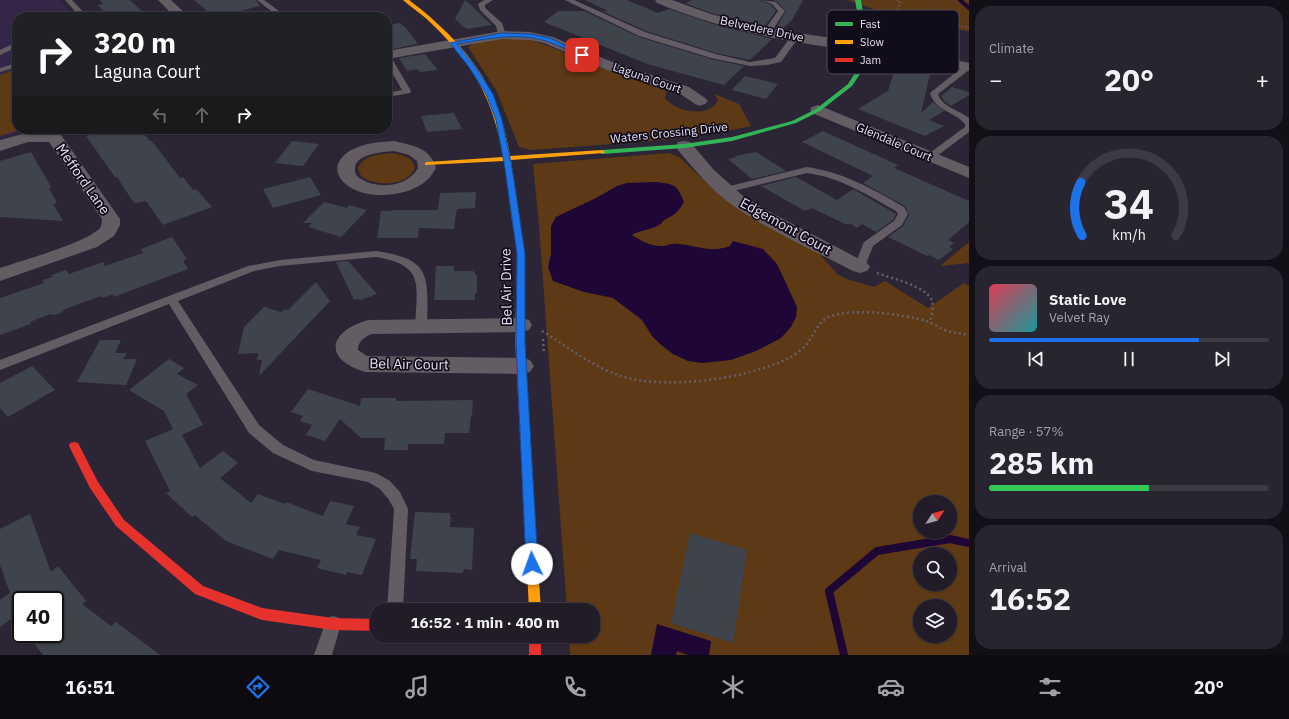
<!DOCTYPE html>
<html lang="en">
<head>
<meta charset="utf-8">
<style>
  body { margin:0; font-family:"IBM Plex Sans",sans-serif; background:#292530; color:#f1f3f6; height:100vh; display:flex; flex-direction:column; font-size:15px; white-space:nowrap }
  * { box-sizing:border-box; margin:0 }
  p { font-size:13px; color:#a2a1a8 }
  .icon { flex:none; width:22px; height:22px; fill:none; stroke:currentColor; stroke-width:2; stroke-linecap:round; stroke-linejoin:round }
  .map { position:relative; flex:1; overflow:hidden }
  .drawer { display:flex; flex-direction:column; gap:6px; padding:6px; background:#120f16; width:320px }
  .drawer>* { flex:none }
  .hud { position:absolute; left:12px; top:12px; width:380px; height:122px; border-radius:16px; box-shadow:0 1px 3px #0004,0 0 0 1px #3e3a45; background:#202124; color:#fff; overflow:hidden }
  .needle { width:26px; rotate:54deg }
  .buttons { position:absolute; left:913px; top:495px; display:grid; gap:8px }
  .buttons a { display:grid; place-items:center; width:44px; height:44px; border-radius:50%; background:#211c28; box-shadow:0 1px 3px #0004,0 0 0 1px #3e3a45; font-size:20px }
  .speed { position:absolute; left:12px; top:591px; display:flex; gap:8px; font-size:20px; font-weight:700; text-align:center }
  .speed>* { display:grid; place-content:center; width:52px; height:52px; border-radius:50%; background:#211c28; box-shadow:0 1px 3px #0004,0 0 0 1px #3e3a45; line-height:1 }
  .speed .limit { border:2px solid #111; border-radius:6px; background:#fff; color:#111 }
  .pin { position:absolute; display:grid; place-items:center; width:34px; height:34px; color:#fff; margin:-17px; border-radius:8px; box-shadow:0 2px 6px #0006 }
  .me { position:absolute; width:44px; margin:-22px; rotate:357deg; stroke-linejoin:round; filter:drop-shadow(0 0 3px #0008) }
  .turn { display:flex; align-items:center; gap:14px; height:84px; padding:0 16px; font-size:18px }
  .turn .icon { width:52px; height:52px; stroke-width:2.5 }
  .turn b { display:block; font-size:28px; line-height:34px }
  .lanes { display:flex; align-items:center; height:38px; padding:0 16px; background:#0003; justify-content:center; gap:20px; direction:ltr }
  .lanes .off { opacity:.35 }
  .big { font-size:30px; font-weight:700; line-height:1.1 }
  .drawer .card { flex:1; display:flex; flex-direction:column; justify-content:center; gap:6px; min-width:0; padding:0 14px; border-radius:16px; background:#292530 }
  .drawer .dial { align-items:center; gap:0 }
  .dial svg { height:104px; overflow:visible; fill:none; stroke:#3e3a45; stroke-width:7; stroke-linecap:round; text-anchor:middle }
  .dial text { fill:#f1f3f6; stroke:none }
  .song { display:flex; align-items:center; gap:12px }
  .cover { width:48px; height:48px; border-radius:6px; background:linear-gradient(135deg,hsl(350 70% 55%),hsl(180 70% 35%)) }
  .played { height:4px; border-radius:2px; background:linear-gradient(90deg,#1a73e8 75%,#3e3a45 75%) }
  .keys { display:flex; justify-content:space-around; direction:ltr }
  .heat { display:flex; justify-content:space-between; align-items:center; font-size:22px; direction:ltr }
  .charge { height:6px; border-radius:3px; background:linear-gradient(90deg,#34c759 57%,#3e3a45 0) }
  .trip { position:absolute; left:370px; top:603px; width:230px; height:40px; border-radius:16px; background:#211c28; box-shadow:0 1px 3px #0004,0 0 0 1px #3e3a45; font-weight:700; line-height:40px; text-align:center }
  .tabs { display:flex; height:64px; justify-content:space-around; align-items:center; background:#0d0b10; color:#a2a1a8 }
  .tabs .icon { width:28px; height:28px }
  .tabs .active { color:#1a73e8 }
  .tabs b { font-size:18px; color:#f1f3f6 }
  main { display:flex; flex:1; min-height:0 }
  .map>svg:first-child { display:block }
  .built { fill:#342647 }
  .green { fill:#5e3915; fill-rule:evenodd }
  .water { fill:#1e0636 }
  .lines { fill:none; stroke-linecap:round; stroke-linejoin:round }
  .stream-far1 { stroke:#1e0636; stroke-width:4 }
  .stream { stroke:#1e0636; stroke-width:8 }
  .building { fill:#3f444c }
  .path-far1 { stroke:#666067; stroke-width:1.5; stroke-dasharray:1.5 2; stroke-linecap:butt }
  .path { stroke:#666067; stroke-width:2.5; stroke-dasharray:2 3; stroke-linecap:butt }
  .lane { fill:#635c63; fill-rule:evenodd }
  .street { fill:#635c63; fill-rule:evenodd }
  .fast { fill:#30b455; fill-rule:evenodd }
  .slow { fill:#ff9f0a; fill-rule:evenodd }
  .jam { fill:#e5322d; fill-rule:evenodd }
  .route { fill:#1a73e8; stroke:#114b97 }
  .labels { text-anchor:middle; stroke-width:3.5; stroke-linejoin:round; paint-order:stroke }
  .far-street-label { font-size:12px; fill:#e5def2; stroke:#110c19 }
  .street-label { font-size:14px; fill:#e5def2; stroke:#110c19 }
  .key { fill:#110c19; stroke:#514b5a; stroke-width:1 }
  .key-label { font-size:11px; fill:#e5def2 }
</style>
</head>
<body>
<main>
<div class="map">
<svg width="969" height="655" viewBox="0 0 969 655">
  <rect width="100%" height="100%" fill="#2c2535"/>
  <polygon class="built" points="0,0 60,0 74,17 17,17 17,129 30,129 0,138"/>
  <g class="green">
    <polygon points="847,0 969,0 969,31 911,22"/>
    <path d="M517,38C544,41 567,55 592,64C615,73 639,81 662,89L667,91L665,98C675,112 709,119 718,100L715,94L739,104L751,126C679,142 604,144 531,150L519,147L496,90L468,47C479,39 503,39 517,38Z"/>
    <polygon points="17,69 17,129 23,129 0,136 0,75"/>
    <path d="M392,153C402,155 413,157 415,168C407,187 375,187 361,176L358,168C364,155 379,154 392,153Z"/>
    <path d="M669,153L679,157L723,198L740,210L818,252L837,274L847,279L874,287L885,281L928,308L964,283L969,286V655H570L569,636H593V610H567L539,226L533,164ZM920,502H950V532H920ZM920,554H950V584H920ZM920,606H950V636H920Z"/>
    <polygon points="969,242 969,263 940,266"/>
  </g>
  <g class="water">
    <path d="M655,182C674,184 677,184 684,202C678,212 676,214 666,219C663,220 662,224 659,225C651,230 640,230 632,235C641,241 652,247 664,246C668,245 674,243 679,244C697,246 712,253 730,246L733,241L763,249L777,264L797,307L796,317L791,327L781,338L756,351L731,360L702,363L688,361L673,354L660,344L652,336L642,320L613,298L584,292L553,281L548,267L551,254V226L556,217L596,198L617,186L627,183Z"/>
    <polygon points="657,624 711,641 709,655 688,655 677,651 676,655 651,655"/>
  </g>
  <g class="lines">
    <polyline class="stream-far1" points="960,0 969,8"/>
    <polyline class="stream" points="844,655 829,591 877,551 950,539 969,543"/>
  </g>
  <g class="building">
    <polygon points="100,0 130,0 148,17 109,17 98,5 103,4"/>
    <polygon points="194,0 256,0 260,6 236,12 242,17 214,17"/>
    <polygon points="465,0 492,25 468,29 464,27 455,19"/>
    <polygon points="585,0 627,0 658,13 669,9 719,26 772,39 750,60 716,53 646,31 602,11 608,11"/>
    <polygon points="693,0 760,0 771,5 776,11 765,26 711,13 685,3"/>
    <polygon points="772,0 803,0 792,20 782,29 776,28 786,11 777,1"/>
    <polygon points="558,11 584,11 639,37 711,59 744,66 724,85 647,64 544,22"/>
    <polygon points="400,23 406,28 418,44 392,49 387,41 387,25"/>
    <polygon points="425,54 438,70 420,72 418,69 407,71 399,58"/>
    <polygon points="898,59 932,65 921,113 933,102 944,111 929,120 944,126 925,136 858,109 888,91"/>
    <polygon points="745,76 778,84 766,99 732,90"/>
    <polygon points="952,87 969,92 969,95 951,106 944,101 941,96"/>
    <polygon points="454,113 462,129 427,132 421,116"/>
    <polygon points="92,129 135,129 140,135 144,134 150,141 152,141 180,178 183,177 193,190 196,189 212,207 163,225 146,201 135,203 132,200 117,177 115,177 86,136 95,134"/>
    <polygon points="823,131 898,165 894,168 969,201 969,222 948,240 954,243 949,247 953,249 939,260 929,255 927,256 888,237 903,226 909,215 905,206 863,183 873,176 802,142"/>
    <polygon points="292,141 319,144 303,166 275,163"/>
    <polygon points="31,152 51,187 49,188 57,203 53,204 63,221 0,217 0,161"/>
    <polygon points="756,152 786,171 752,179 728,159 737,157 735,156"/>
    <polygon points="310,177 321,195 273,208 263,189"/>
    <polygon points="796,177 837,200 853,189 896,214 893,220 876,232 862,224 857,228 851,224 845,224 812,208 805,211 761,186"/>
    <polygon points="476,192 475,208 457,209 457,212 456,212 454,229 419,228 418,238 377,238 381,211 391,211 391,210 438,210 440,193"/>
    <polygon points="324,202 347,208 349,205 367,210 341,237 308,227 312,223 303,223"/>
    <polygon points="172,237 187,259 183,261 188,269 114,297 113,294 102,298 101,296 65,309 62,312 55,315 50,314 30,322 31,324 0,335 0,298 44,283 43,280 52,277 51,275 66,270 69,274 103,262 105,266 143,253 141,249"/>
    <polygon points="348,261 362,277 377,294 360,300 358,299 354,300 336,262"/>
    <polygon points="436,266 454,266 454,271 473,271 477,276 477,293 475,293 475,300 434,300"/>
    <polygon points="316,282 330,301 259,376 262,360 257,360 258,353 238,354 244,327 264,307 281,312 285,309 288,310"/>
    <polygon points="100,340 121,340 115,353 127,353 123,359 137,359 126,385 77,382"/>
    <polygon points="169,359 184,368 177,374 198,385 186,394 203,425 182,435 200,468 223,451 238,463 220,478 251,503 258,494 285,504 286,502 323,516 330,501 354,506 346,524 360,527 356,535 376,539 362,575 347,572 346,575 317,568 321,560 279,550 273,559 226,541 195,515 192,517 166,493 170,491 145,441 173,429 164,411 129,390"/>
    <polygon points="32,366 55,390 8,417 0,408 0,383"/>
    <polygon points="308,389 360,406 361,398 396,398 396,401 473,400 472,416 471,416 469,433 445,433 444,444 408,444 408,450 384,450 385,438 361,438 340,419 325,441 306,435 312,425 300,421 303,416 291,412"/>
    <polygon points="415,512 450,513 450,517 451,517 450,527 474,528 472,570 464,569 463,573 416,571 417,559 410,559"/>
    <polygon points="30,514 51,572 58,566 86,601 82,604 111,626 116,622 160,655 43,655 27,634 55,634 55,600 21,600 21,612 0,627 0,600 10,593 0,565 0,529"/>
    <polygon points="690,533 747,550 733,643 671,623"/>
  </g>
  <g class="lines">
    <polyline class="path-far1" points="897,0 900,2 898,9 903,12 969,28"/>
    <g class="path">
      <path d="M877,273C890,278 927,286 932,301C934,307 931,317 930,323"/>
      <path d="M542,331C567,346 590,365 618,375C661,391 748,379 789,358C794,355 802,350 806,345C814,336 818,320 831,316C854,308 903,314 926,321C933,323 939,328 945,330C953,333 961,333 969,335"/>
      <polyline points="543,339 544,354"/>
    </g>
    <g class="lane">
      <polygon points="65,0 72,0 88,17 80,17"/>
      <polygon points="257,0 264,0 287,17 279,17"/>
      <polygon points="484,0 493,0 485,5 485,8 502,23 506,35 505,37 499,37 496,26 480,10 478,4"/>
      <polygon points="565,0 574,0 645,32 716,54 750,62 775,58 792,35 795,35 799,37 781,62 767,65 750,66 711,58 639,36"/>
      <polygon points="761,0 776,2 785,11 770,34 767,34 763,32 778,11 772,4"/>
      <polygon points="180,12 183,14 182,15 164,17"/>
      <polygon points="17,42 17,47 0,55 0,50"/>
      <polygon points="387,55 391,57 411,91 410,93 387,97 387,93 402,90 387,64"/>
      <polygon points="17,63 17,67 0,72 0,68"/>
      <path d="M965,65H969V70L938,94C942,107 959,110 969,118V132L933,159H927L925,157L927,155L965,127V124C954,111 935,111 930,93Z"/>
      <path d="M807,167C842,172 873,189 904,207L908,214L902,225L873,246L864,269H856L854,267L864,242L894,221L898,214L896,211C868,195 839,177 807,173L725,193L720,190L722,188Z"/>
      <path d="M376,251C432,259 428,276 427,326L425,329H417L415,326C417,285 425,265 376,257L280,266L254,271L178,301L259,425L283,445L314,460L376,473L390,481L400,492L408,509L403,610H387L393,525L394,509L389,500L380,489L368,482L312,471L273,453L249,433L169,304L0,370V360L248,266L280,260Z"/>
      <polygon points="333,616 339,618 341,624 332,655 314,655 327,618"/>
    </g>
    <g class="street">
      <polygon points="158,0 171,0 189,17 175,17"/>
      <path d="M655,0H672L711,14L770,29L901,48L969,63V71C908,56 847,51 785,40C741,32 698,20 657,3Z"/>
      <polygon points="502,31 530,32 553,37 617,64 689,87 705,98 708,101 705,104 700,106 695,104 679,93 607,70 544,43 530,40 502,39 387,59 387,51"/>
      <polygon points="818,105 969,167 969,178 812,113 810,110 812,107"/>
      <path d="M34,131H48L61,135L120,219V225L114,236L97,247L0,281V268C21,261 88,242 100,228C102,225 102,222 102,219L49,142H28L0,151V140Z"/>
      <path d="M395,141C413,146 430,147 436,168C433,172 431,177 427,180C409,197 367,201 347,185C341,181 335,172 338,164C347,144 376,142 395,141ZM394,151L409,155L417,161L418,168C407,188 373,191 356,175C348,154 382,152 394,151Z"/>
      <path d="M684,141L690,142L714,170L743,196L766,210L867,263L870,267L867,271L860,273L853,271C813,250 768,230 732,205C711,190 694,169 678,150L676,146L678,142Z"/>
      <path d="M521,318L529,320L532,325L529,330L521,332L371,334C363,338 358,342 358,350L367,356L522,358L530,360L534,366L530,372L522,374L365,372C322,359 329,331 368,320Z"/>
    </g>
    <polygon class="fast" points="855,0 861,0 869,47 868,62 852,86 820,111 796,123 732,141 684,148 602,154 599,152 602,150 684,144 732,137 792,121 816,109 848,84 862,62 863,47"/>
    <g class="slow">
      <path d="M403,0H409C445,27 481,63 497,106C503,122 507,139 510,156L602,150L605,152L604,153L511,160L520,220L516,222L512,220L504,161L425,165V163L427,162L503,157C494,101 474,65 434,26C425,16 413,9 403,0Z"/>
      <polygon points="528,485 532,487 533,490 541,610 529,610 523,490 524,487"/>
    </g>
    <g class="jam">
      <polygon points="513,218 519,218 520,220 525,254 525,343 533,490 532,493 528,495 524,493 523,490 515,343 517,254 512,220"/>
      <polygon points="74,442 78,443 98,482 124,520 203,586 262,608 333,618 377,619 377,631 333,630 262,620 195,594 116,526 90,488 69,446 70,443"/>
      <rect x="529" y="636" width="12" height="19"/>
    </g>
  </g>
  <path class="route" d="M502,33L530,34L550,38L585,55L580,56C569,51 557,44 546,41C517,32 486,39 457,44L474,65L493,94L502,120L512,168L525,254V343L538,564L536,568L532,570L528,568L526,564L516,343L517,254L505,168L496,120L486,94L469,67L450,43Z"/>
  <g class="labels">
    <g class="far-street-label">
      <text transform="translate(762 29) rotate(12)" y="4">Belvedere Drive</text>
      <text transform="translate(647 78) rotate(19)" y="4">Laguna Court</text>
      <text transform="translate(669 133) rotate(-6)" y="4">Waters Crossing Drive</text>
      <text transform="translate(894 142) rotate(23)" y="4">Glendale Court</text>
    </g>
    <g class="street-label">
      <text transform="translate(83 179) rotate(55)" y="5">Mefford Lane</text>
      <text transform="translate(786 226) rotate(29)" y="5">Edgemont Court</text>
      <text transform="translate(506 287) rotate(-91)" y="5">Bel Air Drive</text>
      <text transform="translate(409 364) rotate(1)" y="5">Bel Air Court</text>
    </g>
  </g>
  <rect x="827" y="10" width="132" height="64" rx="6" class="key"/>
  <rect x="835" y="22" width="18" height="4" fill="#30b455"/>
  <rect x="835" y="40" width="18" height="4" fill="#ff9f0a"/>
  <rect x="835" y="58" width="18" height="4" fill="#e5322d"/>
  <g class="key-label">
    <text x="860" y="28">Fast</text>
    <text x="860" y="46">Slow</text>
    <text x="860" y="64">Jam</text>
  </g>
</svg>
<div class="buttons">
<a><svg class="needle" viewBox="-14 -14 28 28"><path d="M0-13l5 13h-10z" fill="#e53935"/><path d="M0 13l5-13h-10z" fill="#a2a1a8"/></svg></a>
<a><svg class="icon" aria-label="search" viewBox="0 0 24 24"><circle cx="10" cy="10" r="6"/><path d="M15 15l6 6"/></svg></a>
<a><svg class="icon" aria-label="layers" viewBox="0 0 24 24"><path d="M12 4l9 5-9 5-9-5zM3 14l9 5 9-5"/></svg></a>
</div>
<div class="speed"><div class="limit">40</div></div>
<div class="pin" style="left:582px;top:55px;background:#d93025"><svg class="icon" aria-label="arrive" viewBox="0 0 24 24"><path d="M6 21V4h12l-3 4 3 4H6"/></svg></div>
<svg class="me" style="left:532px;top:564px" viewBox="-20 -20 40 40"><circle r="19" fill="#fff"/><path d="M0-13L10 11 0 6-10 11z" fill="#1a73e8"/></svg>
<div class="trip">16:52 · 1 min · 400 m</div>
<div class="hud">
<div class="turn"><svg class="icon" aria-label="right" viewBox="0 0 24 24"><path d="M7 20v-9h11M14 6l5 5-5 5"/></svg><div><b>320 m</b>Laguna Court</div></div>
<div class="lanes"><svg class="icon off" aria-label="left" viewBox="0 0 24 24"><path d="M17 20v-9H6M10 6l-5 5 5 5"/></svg><svg class="icon off" aria-label="ahead" viewBox="0 0 24 24"><path d="M12 20V5M6 11l6-6 6 6"/></svg><svg class="icon" aria-label="right" viewBox="0 0 24 24"><path d="M7 20v-9h11M14 6l5 5-5 5"/></svg></div>
</div>
</div>
<section class="drawer">
<div class="card"><p>Climate</p>
<div class="heat"><a>−</a><b class="big">20°</b><a>+</a></div>
</div>
<div class="card dial"><svg viewBox="0 0 100 80">
<path d="M14 69A42 42 0 1 1 86 69"/>
<path d="M14 69A42 42 0 0 1 13 28" stroke="#1a73e8"/>
<text x="50" y="56" font-size="32" font-weight="700">34</text>
<text x="50" y="72" font-size="11">km/h</text>
</svg></div>
<div class="card">
<div class="song"><i class="cover"></i><div><b>Static Love</b><p>Velvet Ray</p></div></div>
<div class="played"></div>
<div class="keys"><svg class="icon" aria-label="previous" viewBox="0 0 24 24"><path d="M18 5L8 12l10 7zM5 5v14"/></svg><svg class="icon" aria-label="pause" viewBox="0 0 24 24"><path d="M8 5v14M16 5v14"/></svg><svg class="icon" aria-label="next" viewBox="0 0 24 24"><path d="M6 5l10 7-10 7zM19 5v14"/></svg></div>
</div>
<div class="card"><p>Range · 57%</p><b class="big">285 km</b><div class="charge"></div></div>
<div class="card"><p>Arrival</p><b class="big">16:52</b></div>
</section>
</main>
<nav class="tabs">
<b>16:51</b>
<svg class="icon active" aria-label="directions" viewBox="0 0 24 24"><path d="M12 3l9 9-9 9-9-9zM9 14v-3h6M13 9l2 2-2 2"/></svg>
<svg class="icon" aria-label="music" viewBox="0 0 24 24"><path d="M9 18V5l10-2v13"/><circle cx="6" cy="18" r="3"/><circle cx="16" cy="16" r="3"/></svg>
<svg class="icon" aria-label="phone" viewBox="0 0 24 24"><path d="M5 4h4l2 5-3 2q2 4 5 5l2-3 5 2v4C11 20 4 13 5 4z"/></svg>
<svg class="icon" aria-label="climate" viewBox="0 0 24 24"><path d="M12 3v18M4 7l16 10M4 17L20 7"/></svg>
<svg class="icon" aria-label="car" viewBox="0 0 24 24"><path d="M5 17H2v-5l4-1 3-4h7l3 4 3 1v5h-3M9 17h6M6 11h13"/><circle cx="7" cy="17" r="2"/><circle cx="17" cy="17" r="2"/></svg>
<svg class="icon" aria-label="filters" viewBox="0 0 24 24"><path d="M4 7h16M4 17h16"/><circle cx="9" cy="7" r="2"/><circle cx="15" cy="17" r="2"/></svg>
<b>20°</b>
</nav>
</body>
</html>
